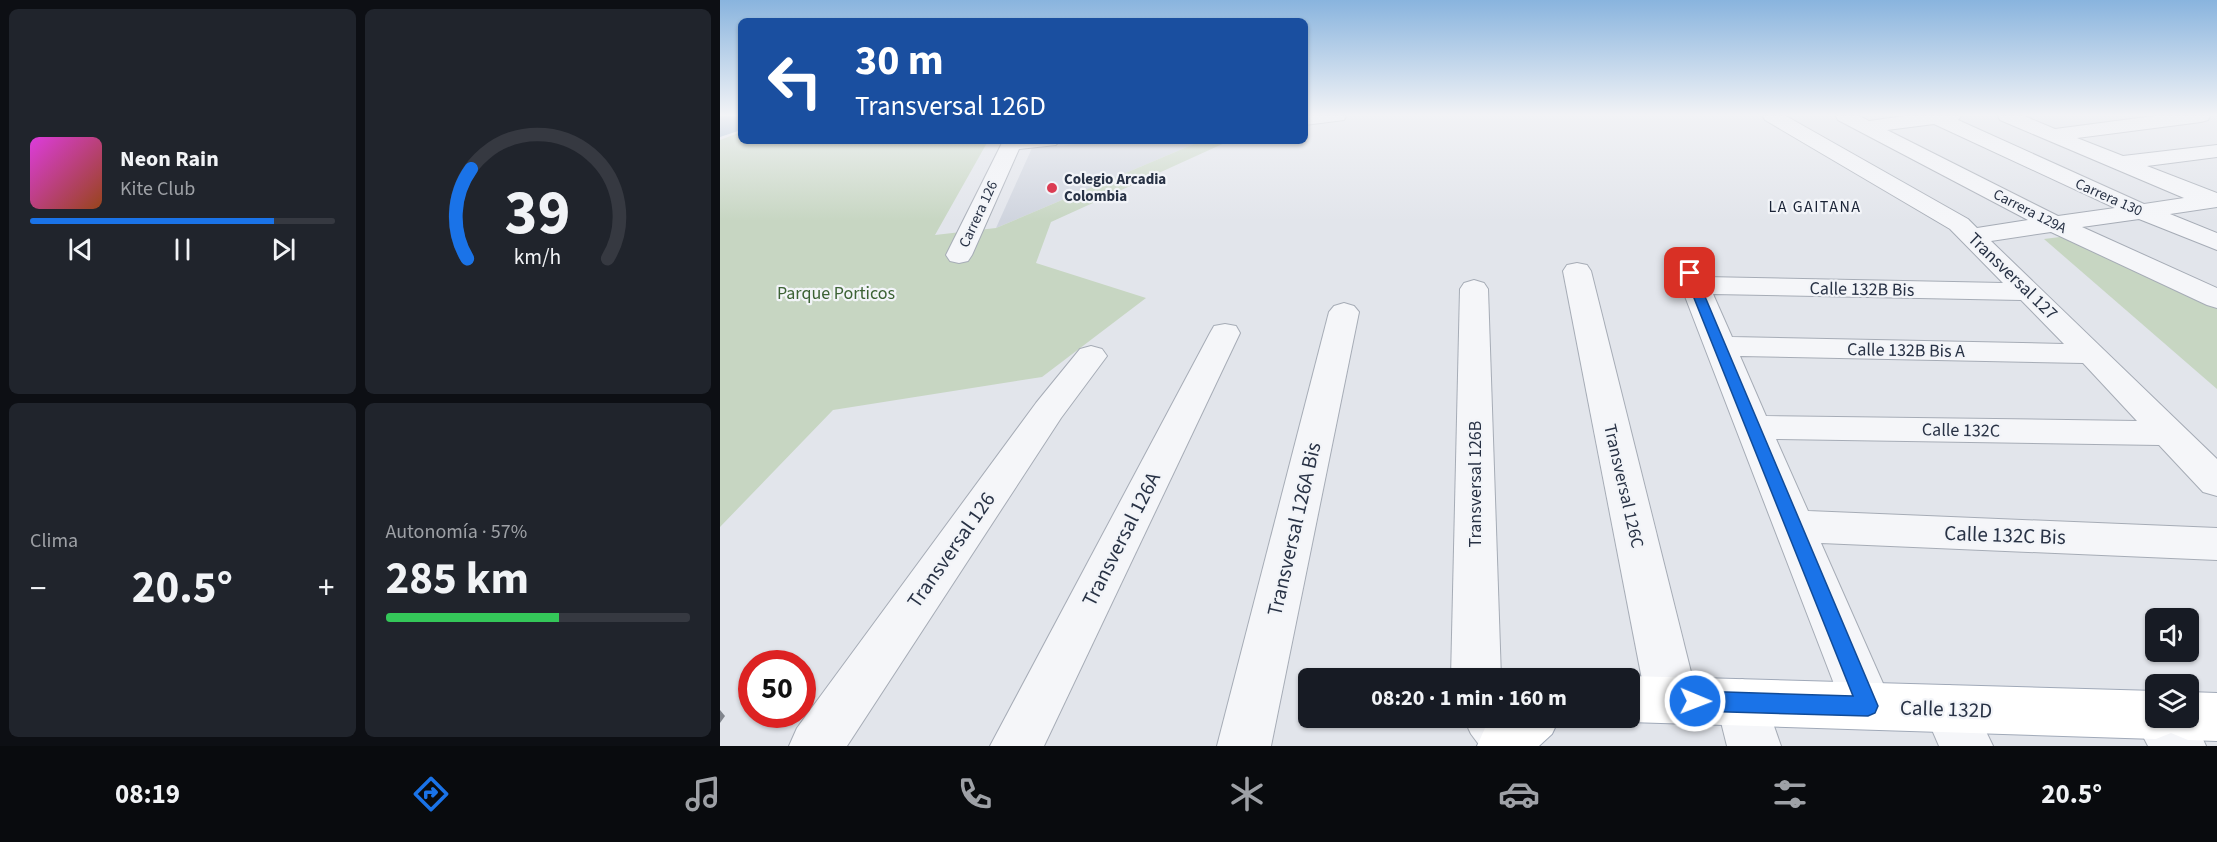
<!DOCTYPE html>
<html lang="es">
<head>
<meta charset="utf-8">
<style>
  body { margin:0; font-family:"Source Sans 3",sans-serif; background:#20242c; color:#f1f3f6; height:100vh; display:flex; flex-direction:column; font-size:22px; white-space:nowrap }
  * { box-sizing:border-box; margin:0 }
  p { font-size:20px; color:#9ea1a6 }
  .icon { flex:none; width:33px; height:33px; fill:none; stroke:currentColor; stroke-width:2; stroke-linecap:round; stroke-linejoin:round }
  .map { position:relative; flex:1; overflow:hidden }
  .details { display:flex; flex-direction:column; gap:9px; padding:9px; background:#0d0f14; width:720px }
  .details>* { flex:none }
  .hud { position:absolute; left:18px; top:18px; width:570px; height:126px; border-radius:9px; box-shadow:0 2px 4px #0004; background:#1a4fa0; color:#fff; overflow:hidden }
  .buttons { position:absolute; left:1425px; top:608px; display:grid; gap:12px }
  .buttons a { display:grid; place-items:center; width:54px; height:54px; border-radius:9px; background:#171b24; box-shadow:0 2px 4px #0004; font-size:30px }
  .speed { position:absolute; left:18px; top:650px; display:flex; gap:12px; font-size:30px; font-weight:700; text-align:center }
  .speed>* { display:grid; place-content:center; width:78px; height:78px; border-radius:50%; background:#171b24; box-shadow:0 2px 4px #0004; line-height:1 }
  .speed .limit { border:9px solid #d22; background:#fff; color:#111 }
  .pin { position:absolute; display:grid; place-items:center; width:51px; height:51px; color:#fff; margin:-26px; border-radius:12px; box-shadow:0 3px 9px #0006 }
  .me { position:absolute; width:66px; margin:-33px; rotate:91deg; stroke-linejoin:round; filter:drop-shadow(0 0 4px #0008) }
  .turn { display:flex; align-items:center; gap:21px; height:126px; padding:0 18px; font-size:27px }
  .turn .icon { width:78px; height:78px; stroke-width:2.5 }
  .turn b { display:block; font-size:42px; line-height:51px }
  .big { font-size:45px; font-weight:700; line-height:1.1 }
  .details .widget { flex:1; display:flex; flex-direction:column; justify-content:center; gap:9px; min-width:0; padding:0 21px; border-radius:9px; background:#20242c }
  .details .dial { align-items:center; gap:0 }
  .dial svg { height:156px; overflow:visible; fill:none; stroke:#363941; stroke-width:7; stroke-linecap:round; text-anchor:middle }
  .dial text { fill:#f1f3f6; stroke:none }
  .song { display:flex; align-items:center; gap:18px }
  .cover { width:72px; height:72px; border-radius:9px; background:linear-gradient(135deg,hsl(300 70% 55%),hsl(20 70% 35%)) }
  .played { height:6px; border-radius:3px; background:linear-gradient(90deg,#1a73e8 80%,#363941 80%) }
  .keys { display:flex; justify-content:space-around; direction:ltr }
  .heat { display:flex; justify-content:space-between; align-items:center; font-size:33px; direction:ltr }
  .charge { height:9px; border-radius:4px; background:linear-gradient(90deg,#34c759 57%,#363941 0) }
  .details .tiles { flex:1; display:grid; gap:9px; grid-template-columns:repeat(2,1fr) }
  .trip { position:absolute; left:578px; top:668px; width:342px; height:60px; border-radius:9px; background:#171b24; box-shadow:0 2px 4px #0004; font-weight:700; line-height:60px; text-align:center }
  .tabs { display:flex; height:96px; justify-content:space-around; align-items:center; background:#090b0e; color:#9ea1a6 }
  .tabs .icon { width:42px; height:42px }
  .tabs .selected { color:#1a73e8 }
  .tabs b { font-size:27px; color:#f1f3f6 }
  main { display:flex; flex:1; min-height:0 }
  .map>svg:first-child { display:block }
  .built { fill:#cfd4de }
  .green { fill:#c7d6c2 }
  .water { fill:#9ab3cf }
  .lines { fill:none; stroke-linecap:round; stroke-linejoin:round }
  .minor-casing { stroke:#a6acb6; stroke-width:2 }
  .major-casing { stroke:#a0a9b8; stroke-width:2 }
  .minor { fill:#f5f6f9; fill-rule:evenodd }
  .major { fill:#fff; fill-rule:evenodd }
  .shaded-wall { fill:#81858d }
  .route { fill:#1a73e8; stroke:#114b97; stroke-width:1.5 }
  .poi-dot { fill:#db3c53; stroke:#f2f4f8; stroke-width:2 }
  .labels { text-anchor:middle; stroke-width:4.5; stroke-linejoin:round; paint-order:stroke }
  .far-poi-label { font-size:15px; font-weight:bold; fill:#283245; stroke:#f2f4f8; text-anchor:start }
  .far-street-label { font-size:15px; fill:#283245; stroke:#f2f4f8 }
  .far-neighbourhood-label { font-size:16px; letter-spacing:1.5px; fill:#1a2336; stroke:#f2f4f8 }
  .street-label { font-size:18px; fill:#283245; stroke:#f2f4f8 }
  .park-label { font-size:18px; fill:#3c6234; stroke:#f2f4f8 }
  .near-street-label { font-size:21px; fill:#283245; stroke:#f2f4f8 }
</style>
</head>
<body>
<main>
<section class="details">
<div class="tiles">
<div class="widget">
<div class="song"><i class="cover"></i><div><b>Neon Rain</b><p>Kite Club</p></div></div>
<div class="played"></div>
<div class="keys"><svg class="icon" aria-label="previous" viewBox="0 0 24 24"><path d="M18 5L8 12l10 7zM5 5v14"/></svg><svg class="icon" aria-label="pause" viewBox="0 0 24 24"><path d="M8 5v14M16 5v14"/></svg><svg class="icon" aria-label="next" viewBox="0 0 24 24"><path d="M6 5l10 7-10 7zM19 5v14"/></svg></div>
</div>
<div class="widget dial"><svg viewBox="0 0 100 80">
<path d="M14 69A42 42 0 1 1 86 69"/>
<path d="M14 69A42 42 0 0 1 16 23" stroke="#1a73e8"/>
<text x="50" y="56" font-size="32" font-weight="700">39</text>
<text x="50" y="72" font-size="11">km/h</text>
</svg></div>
<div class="widget"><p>Clima</p>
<div class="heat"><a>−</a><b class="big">20.5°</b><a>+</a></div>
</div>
<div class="widget"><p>Autonomía · 57%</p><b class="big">285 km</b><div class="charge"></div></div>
</div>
</section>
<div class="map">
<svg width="1497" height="746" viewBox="0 0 1497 746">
  <rect width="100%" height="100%" fill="#e2e5eb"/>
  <polygon class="built" points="396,141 481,141 276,228 312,148"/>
  <g class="green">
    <polygon points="21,132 21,141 268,141 215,235 276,228 481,141 509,141 331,222 316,263 426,298 322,377 113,410 0,527 0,140"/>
    <polygon points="1348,236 1497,306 1497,389 1324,239"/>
  </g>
  <polygon class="water" points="0,116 21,116 21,130 0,137"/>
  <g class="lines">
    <defs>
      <g id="minor">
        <polygon points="585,116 626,116 624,120 585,125"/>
        <path d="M1043,116H1066L1248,219L1257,228L1308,220L1118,120L1116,116H1140L1149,121L1184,116H1241L1238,120L1424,204L1464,198L1280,120L1278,116H1304L1335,129L1434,116H1490L1488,120L1481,122L1357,138L1403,156L1497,145V157L1427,166L1497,193V207L1450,214L1497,233V250L1419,219L1362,227L1497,288V308L1487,305L1331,232L1271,241L1497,459V496L1483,492L1439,445L1056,439L1088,511L1497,528V560L1101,543L1173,706L1165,723L1147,729L1129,723L956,273L960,267L970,265L980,267L985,277L1283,283L1230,229L1045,120ZM1214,124L1395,208L1338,216L1167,130ZM993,294L1301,300L1344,344L1012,337ZM1020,356L1363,363L1417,421L1046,416Z"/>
        <polygon points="283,141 339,141 336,145 299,149 252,255 248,261 239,263 230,261 226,255"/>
        <polygon points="857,263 867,265 871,271 978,700 970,716 952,723 934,716 926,700 843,271 847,265"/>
        <polygon points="754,280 764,283 768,289 781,678 731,678 740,289 744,283"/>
        <polygon points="624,303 634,306 639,312 551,746 497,746 609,312 614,306"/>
        <polygon points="505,324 516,326 520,333 324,746 270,746 490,333 494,326"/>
        <polygon points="371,346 382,349 387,356 341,418 127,746 69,746 77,728 316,403 360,349"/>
        <polygon points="1022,679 1040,686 1061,746 1007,746 996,702 1004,686"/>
        <polygon points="1229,685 1247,692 1273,746 1219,746 1203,709 1211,692"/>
        <polygon points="1436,694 1436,717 1468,717 1468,715 1478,728 1486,746 1428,746 1413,717 1421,700"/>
        <polygon points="743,717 802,717 815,740 812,746 760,746 751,734"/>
      </g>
      <g id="major">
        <polygon points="909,676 1436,691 1436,717 1468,717 1468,692 1497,693 1497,741 1468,740 1451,733 1436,739 909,722 895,717 909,717 909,678 903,678"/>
        <polygon points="776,717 840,717 832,734 819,746 757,746 765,728"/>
      </g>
    </defs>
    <use href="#minor" class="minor-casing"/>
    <use href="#major" class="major-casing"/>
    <use href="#minor" class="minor"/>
    <use href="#major" class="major"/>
  </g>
  <polygon class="shaded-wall" points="0,710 5,716 0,723"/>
  <linearGradient id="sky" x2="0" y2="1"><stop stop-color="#89b4de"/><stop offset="0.52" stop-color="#f2f3f6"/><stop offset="1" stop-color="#f2f3f6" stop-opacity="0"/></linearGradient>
  <rect width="1497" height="221" fill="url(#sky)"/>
  <polygon class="route" points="970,269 975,273 1158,706 1155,713 1148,716 975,711 968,708 965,701 968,694 975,691 1133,696 964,273"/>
  <circle class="poi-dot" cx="332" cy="188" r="6"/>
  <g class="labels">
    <g class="far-poi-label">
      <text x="344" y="184">Colegio Arcadia<tspan x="344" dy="17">Colombia</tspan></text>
    </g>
    <g class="far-street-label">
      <text transform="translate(1389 197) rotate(24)" y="5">Carrera 130</text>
      <text transform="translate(1310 211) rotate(27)" y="5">Carrera 129A</text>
      <text transform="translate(258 214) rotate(-65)" y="5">Carrera 126</text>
    </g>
    <g class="far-neighbourhood-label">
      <text x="1095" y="212">LA GAITANA</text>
    </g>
    <g class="street-label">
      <text transform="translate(1293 276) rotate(44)" y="6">Transversal 127</text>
      <text transform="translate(1142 289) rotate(1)" y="6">Calle 132B Bis</text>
      <text transform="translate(1186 350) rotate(1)" y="6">Calle 132B Bis A</text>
      <text transform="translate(1241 430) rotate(1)" y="6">Calle 132C</text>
      <text transform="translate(755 484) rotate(-90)" y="6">Transversal 126B</text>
      <text transform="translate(904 486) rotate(77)" y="6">Transversal 126C</text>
    </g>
    <g class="park-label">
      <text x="116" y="299">Parque Porticos</text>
    </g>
    <g class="near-street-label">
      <text transform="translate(574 529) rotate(-77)" y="7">Transversal 126A Bis</text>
      <text transform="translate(1285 535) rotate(2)" y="7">Calle 132C Bis</text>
      <text transform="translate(401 539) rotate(-63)" y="7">Transversal 126A</text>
      <text transform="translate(231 550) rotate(-55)" y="7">Transversal 126</text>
      <text transform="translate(1226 709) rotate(2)" y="7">Calle 132D</text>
    </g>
  </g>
</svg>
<div class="buttons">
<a><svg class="icon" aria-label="sound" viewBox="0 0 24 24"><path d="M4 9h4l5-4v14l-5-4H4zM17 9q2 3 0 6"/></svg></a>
<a><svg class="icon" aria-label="layers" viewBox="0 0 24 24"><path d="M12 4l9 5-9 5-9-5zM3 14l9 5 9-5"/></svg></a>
</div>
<div class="speed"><div class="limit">50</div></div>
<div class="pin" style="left:970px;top:273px;background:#d93025"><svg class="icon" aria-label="arrive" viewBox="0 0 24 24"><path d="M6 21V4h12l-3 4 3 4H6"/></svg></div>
<svg class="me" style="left:975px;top:701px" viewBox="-20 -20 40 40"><circle r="17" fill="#1a73e8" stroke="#fff" stroke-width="3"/><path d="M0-11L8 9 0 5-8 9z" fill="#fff"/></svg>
<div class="trip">08:20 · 1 min · 160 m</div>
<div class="hud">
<div class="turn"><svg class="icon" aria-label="left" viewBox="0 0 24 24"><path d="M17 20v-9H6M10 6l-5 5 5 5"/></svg><div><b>30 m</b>Transversal 126D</div></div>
</div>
</div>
</main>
<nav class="tabs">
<b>08:19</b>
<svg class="icon selected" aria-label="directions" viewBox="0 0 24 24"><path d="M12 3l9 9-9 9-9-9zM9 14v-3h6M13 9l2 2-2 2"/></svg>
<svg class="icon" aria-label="music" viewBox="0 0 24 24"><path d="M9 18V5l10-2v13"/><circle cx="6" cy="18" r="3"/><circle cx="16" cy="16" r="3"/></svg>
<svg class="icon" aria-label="phone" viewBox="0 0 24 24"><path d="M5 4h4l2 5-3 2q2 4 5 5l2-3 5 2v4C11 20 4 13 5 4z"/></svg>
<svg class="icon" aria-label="climate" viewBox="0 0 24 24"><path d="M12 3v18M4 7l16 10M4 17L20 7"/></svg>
<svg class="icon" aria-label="car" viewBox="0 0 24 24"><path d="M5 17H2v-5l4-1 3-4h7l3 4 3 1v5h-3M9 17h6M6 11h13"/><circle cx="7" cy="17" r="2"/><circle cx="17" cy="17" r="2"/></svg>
<svg class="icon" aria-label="filters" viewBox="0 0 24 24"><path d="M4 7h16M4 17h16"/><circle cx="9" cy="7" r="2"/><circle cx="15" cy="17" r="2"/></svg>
<b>20.5°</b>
</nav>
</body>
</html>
